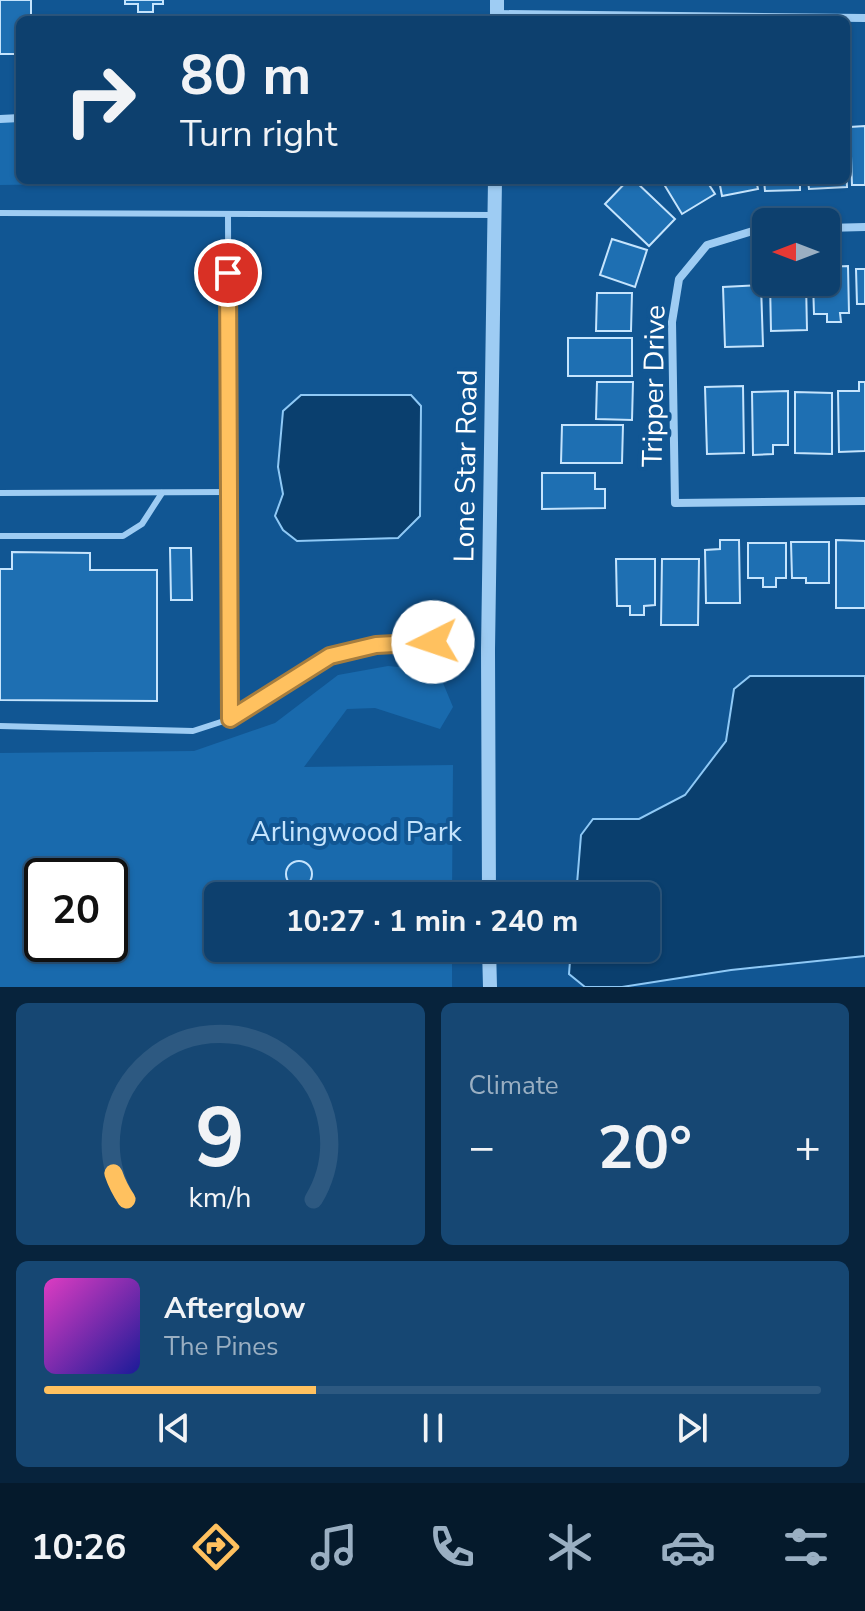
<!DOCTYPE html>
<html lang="en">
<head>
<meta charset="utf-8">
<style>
  body { margin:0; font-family:"Nunito Sans",sans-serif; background:#164773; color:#f1f3f6; height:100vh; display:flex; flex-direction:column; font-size:30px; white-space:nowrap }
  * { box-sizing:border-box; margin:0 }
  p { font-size:26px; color:#9aafc2 }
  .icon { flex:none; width:44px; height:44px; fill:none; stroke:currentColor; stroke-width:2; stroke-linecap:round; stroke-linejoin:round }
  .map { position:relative; height:987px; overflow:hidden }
  .panel { display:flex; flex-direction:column; gap:16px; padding:16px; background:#07233c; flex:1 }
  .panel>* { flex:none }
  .guide { position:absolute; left:16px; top:16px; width:834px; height:168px; border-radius:12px; box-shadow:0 2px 6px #0004,0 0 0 2px #2d5981; background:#0d406e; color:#f1f3f6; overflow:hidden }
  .needle { width:52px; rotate:270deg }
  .controls { position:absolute; left:752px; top:208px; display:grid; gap:16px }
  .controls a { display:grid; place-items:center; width:88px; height:88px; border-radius:12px; background:#0d406e; box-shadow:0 2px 6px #0004,0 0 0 2px #2d5981; font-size:40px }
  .speed { position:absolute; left:24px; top:858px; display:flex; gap:16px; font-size:40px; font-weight:700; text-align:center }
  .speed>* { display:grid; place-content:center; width:104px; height:104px; border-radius:50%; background:#0d406e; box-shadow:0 2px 6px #0004,0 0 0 2px #2d5981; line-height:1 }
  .speed .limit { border:4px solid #111; border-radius:12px; background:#fff; color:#111 }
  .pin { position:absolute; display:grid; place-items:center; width:68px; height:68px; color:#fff; margin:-34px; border:4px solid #fff; border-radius:50%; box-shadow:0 2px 8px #0007 }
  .me { position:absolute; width:88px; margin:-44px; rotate:266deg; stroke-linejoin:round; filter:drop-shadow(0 0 6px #0008) }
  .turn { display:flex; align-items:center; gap:28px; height:168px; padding:0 32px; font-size:36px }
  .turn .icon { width:104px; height:104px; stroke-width:2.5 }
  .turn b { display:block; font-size:56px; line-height:68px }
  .big { font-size:60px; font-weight:700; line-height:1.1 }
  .panel .card { flex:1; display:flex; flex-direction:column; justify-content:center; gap:12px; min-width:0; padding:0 28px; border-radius:12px; background:#164773 }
  .panel .dial { align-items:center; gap:0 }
  .dial svg { height:208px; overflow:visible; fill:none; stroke:#2d5981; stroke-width:7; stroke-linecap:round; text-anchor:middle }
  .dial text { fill:#f1f3f6; stroke:none }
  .song { display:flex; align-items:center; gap:24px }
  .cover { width:96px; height:96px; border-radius:12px; background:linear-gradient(135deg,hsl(310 70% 55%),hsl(240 70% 35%)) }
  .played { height:8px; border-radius:4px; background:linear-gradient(90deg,#ffc15f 35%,#2d5981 35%) }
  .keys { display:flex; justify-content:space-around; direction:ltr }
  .heat { display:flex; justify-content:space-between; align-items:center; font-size:44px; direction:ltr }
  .panel .tiles { flex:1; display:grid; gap:16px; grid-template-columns:1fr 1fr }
  .card:last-child { grid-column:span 2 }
  .trip { position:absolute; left:204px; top:882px; width:456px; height:80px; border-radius:12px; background:#0d406e; box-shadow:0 2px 6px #0004,0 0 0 2px #2d5981; font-weight:700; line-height:80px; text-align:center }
  .tabs { display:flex; height:128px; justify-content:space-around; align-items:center; background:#051a2c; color:#9aafc2 }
  .tabs .icon { width:56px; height:56px }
  .tabs .on { color:#ffc15f }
  .tabs b { font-size:36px; color:#f1f3f6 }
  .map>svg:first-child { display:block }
  .green { fill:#196aad; fill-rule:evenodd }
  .water { fill:#0a3f6e; stroke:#8fc9f6; stroke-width:2 }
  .building { fill:#1e6fb2; stroke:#c5e4fd; stroke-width:2 }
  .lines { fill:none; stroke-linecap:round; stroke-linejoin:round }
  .service { stroke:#9eccf3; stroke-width:6 }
  .minor { stroke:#9eccf3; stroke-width:8 }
  .tertiary { stroke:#9eccf3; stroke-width:14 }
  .route-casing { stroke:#a67d3e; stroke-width:20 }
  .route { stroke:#ffc15f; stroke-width:14 }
  .labels { text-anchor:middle; stroke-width:8; stroke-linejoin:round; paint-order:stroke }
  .street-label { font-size:28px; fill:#fff; stroke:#115693 }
  .park-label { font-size:28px; fill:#c5e4fd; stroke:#115693 }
</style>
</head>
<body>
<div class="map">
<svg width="865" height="987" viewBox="0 0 865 987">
  <rect width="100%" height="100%" fill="#115693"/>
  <g class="green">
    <polygon points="20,117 20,180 332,180 0,185 0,119"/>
    <path d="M388,666L438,671L453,707L440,729L375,708L347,709L304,767L453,765L452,896H218V948H452V987H0V753L194,751L275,723L338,675ZM42,876H110V944H42Z"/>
  </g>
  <g class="water">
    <polygon points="301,395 411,395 421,406 420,516 398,538 297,541 283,530 275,516 283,494 278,467 283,411"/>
    <polygon points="750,676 865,676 865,956 731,970 622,987 585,987 569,974 571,948 646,948 646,896 576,896 581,835 593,819 639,819 685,795 726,741 734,689"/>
  </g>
  <g class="building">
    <polygon points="0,0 31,0 31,20 20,20 20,54 0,54"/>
    <polygon points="125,0 163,0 163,4 153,4 153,12 138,12 138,4 125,4"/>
    <polygon points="865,126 865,185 852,185 850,127"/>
    <polygon points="846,163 847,187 809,189 808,180 846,180"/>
    <polygon points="628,180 634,180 675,219 649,246 605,204"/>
    <polygon points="706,180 715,194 682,214 662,181"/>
    <polygon points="719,180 756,180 758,189 722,196"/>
    <polygon points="764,180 800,180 800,190 765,191"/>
    <polygon points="612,239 647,250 635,287 600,275"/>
    <polygon points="848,266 849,313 840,313 841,322 827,322 827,314 814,314 813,282 826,282 826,267"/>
    <polygon points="856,269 865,269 865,304 857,304"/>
    <polygon points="770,282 806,282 807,330 771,331"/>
    <polygon points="761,285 763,346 725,347 723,287"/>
    <polygon points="597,293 632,293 631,331 596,331"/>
    <rect x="568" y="338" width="64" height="38"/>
    <polygon points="597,382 633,382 632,420 596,419"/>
    <polygon points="859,382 865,382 865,451 839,452 838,391 859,391"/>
    <polygon points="743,386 744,453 707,454 705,387"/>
    <polygon points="788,391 788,445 773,445 773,454 753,455 752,392"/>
    <polygon points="795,392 832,393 832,454 795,453"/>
    <polygon points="562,425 623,425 622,463 561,463"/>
    <polygon points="542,473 595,473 595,489 605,489 605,508 542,509"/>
    <polygon points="720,540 739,540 740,603 706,603 705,550 720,549"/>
    <polygon points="836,540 865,541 865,608 836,608"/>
    <polygon points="791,542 829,542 829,583 806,583 806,578 792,578"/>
    <polygon points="748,543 786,543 786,578 776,578 776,587 763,587 763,578 748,578"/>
    <polygon points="170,548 191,548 192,600 171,600"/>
    <polygon points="12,552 90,553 90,570 157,570 157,701 0,700 0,569 12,569"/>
    <polygon points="616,559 655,559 655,605 644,606 644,615 630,615 630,606 617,606"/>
    <polygon points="662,559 699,559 698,625 661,625"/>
    <circle cx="299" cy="874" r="13"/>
  </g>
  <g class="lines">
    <g class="service">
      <polyline points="0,213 494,215"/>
      <polyline points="228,214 230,719"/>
      <polyline points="0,493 229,492"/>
      <polyline points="0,536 123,536 142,524 162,493"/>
      <polyline points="0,726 193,731 230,719 330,656 376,645 433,642"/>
    </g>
    <g class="minor">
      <polyline points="497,14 865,18"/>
      <polyline points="0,119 20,118"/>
      <polyline points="826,228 865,227"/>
      <polyline points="766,230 756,230 707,245 679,279 672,322 675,503 865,501"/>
    </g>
    <g class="tertiary">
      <polyline points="497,0 497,20"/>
      <polyline points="489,896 488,650 495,180"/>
      <polyline points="489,948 490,987"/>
    </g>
  </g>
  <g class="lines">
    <defs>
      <polyline id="route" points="228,273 230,719 330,656 376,645 433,642"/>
    </defs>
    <use href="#route" class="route-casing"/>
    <use href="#route" class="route"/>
  </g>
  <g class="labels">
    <g class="street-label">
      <text transform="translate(653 386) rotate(-89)" y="10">Tripper Drive</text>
      <text transform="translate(465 466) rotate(-89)" y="10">Lone Star Road</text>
    </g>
    <g class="park-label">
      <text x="356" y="841">Arlingwood Park</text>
    </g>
  </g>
</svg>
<div class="controls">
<a><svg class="needle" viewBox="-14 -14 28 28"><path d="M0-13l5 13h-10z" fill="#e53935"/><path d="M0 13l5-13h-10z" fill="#9aafc2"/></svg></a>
</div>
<div class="speed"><div class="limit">20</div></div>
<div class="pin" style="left:228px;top:273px;background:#d93025"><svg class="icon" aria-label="arrive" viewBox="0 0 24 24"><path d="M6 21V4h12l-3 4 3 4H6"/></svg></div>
<svg class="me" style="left:433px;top:642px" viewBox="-20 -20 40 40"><circle r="19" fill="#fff"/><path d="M0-13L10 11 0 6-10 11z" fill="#ffc15f"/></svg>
<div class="trip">10:27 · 1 min · 240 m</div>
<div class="guide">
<div class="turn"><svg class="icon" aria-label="right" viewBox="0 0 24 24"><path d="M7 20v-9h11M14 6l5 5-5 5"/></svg><div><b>80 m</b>Turn right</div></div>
</div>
</div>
<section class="panel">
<div class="tiles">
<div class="card dial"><svg viewBox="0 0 100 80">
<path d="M14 69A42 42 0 1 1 86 69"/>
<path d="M14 69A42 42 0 0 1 9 59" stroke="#ffc15f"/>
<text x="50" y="56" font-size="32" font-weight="700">9</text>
<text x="50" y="72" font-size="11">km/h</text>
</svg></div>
<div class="card"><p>Climate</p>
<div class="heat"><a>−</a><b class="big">20°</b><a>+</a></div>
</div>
<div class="card">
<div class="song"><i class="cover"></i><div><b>Afterglow</b><p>The Pines</p></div></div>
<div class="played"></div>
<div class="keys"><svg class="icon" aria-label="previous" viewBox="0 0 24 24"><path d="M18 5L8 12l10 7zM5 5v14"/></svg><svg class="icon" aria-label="pause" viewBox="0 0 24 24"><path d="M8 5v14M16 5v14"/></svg><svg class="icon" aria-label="next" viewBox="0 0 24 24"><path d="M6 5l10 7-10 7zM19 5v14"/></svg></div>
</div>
</div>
</section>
<nav class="tabs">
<b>10:26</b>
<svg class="icon on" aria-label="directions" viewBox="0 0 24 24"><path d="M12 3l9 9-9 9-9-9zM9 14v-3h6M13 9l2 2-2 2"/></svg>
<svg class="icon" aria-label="music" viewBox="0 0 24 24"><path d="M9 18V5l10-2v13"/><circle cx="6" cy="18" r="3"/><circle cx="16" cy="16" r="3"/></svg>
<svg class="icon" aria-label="phone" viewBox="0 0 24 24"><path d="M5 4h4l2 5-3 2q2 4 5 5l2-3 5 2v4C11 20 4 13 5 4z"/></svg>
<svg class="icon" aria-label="climate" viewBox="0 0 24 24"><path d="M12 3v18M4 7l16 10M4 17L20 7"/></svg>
<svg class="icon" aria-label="car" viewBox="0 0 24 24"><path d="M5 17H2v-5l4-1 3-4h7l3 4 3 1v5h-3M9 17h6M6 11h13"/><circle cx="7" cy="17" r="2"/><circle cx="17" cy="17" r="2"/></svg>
<svg class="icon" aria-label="filters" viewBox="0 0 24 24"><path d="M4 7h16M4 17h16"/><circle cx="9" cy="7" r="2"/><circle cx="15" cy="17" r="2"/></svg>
</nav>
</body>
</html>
